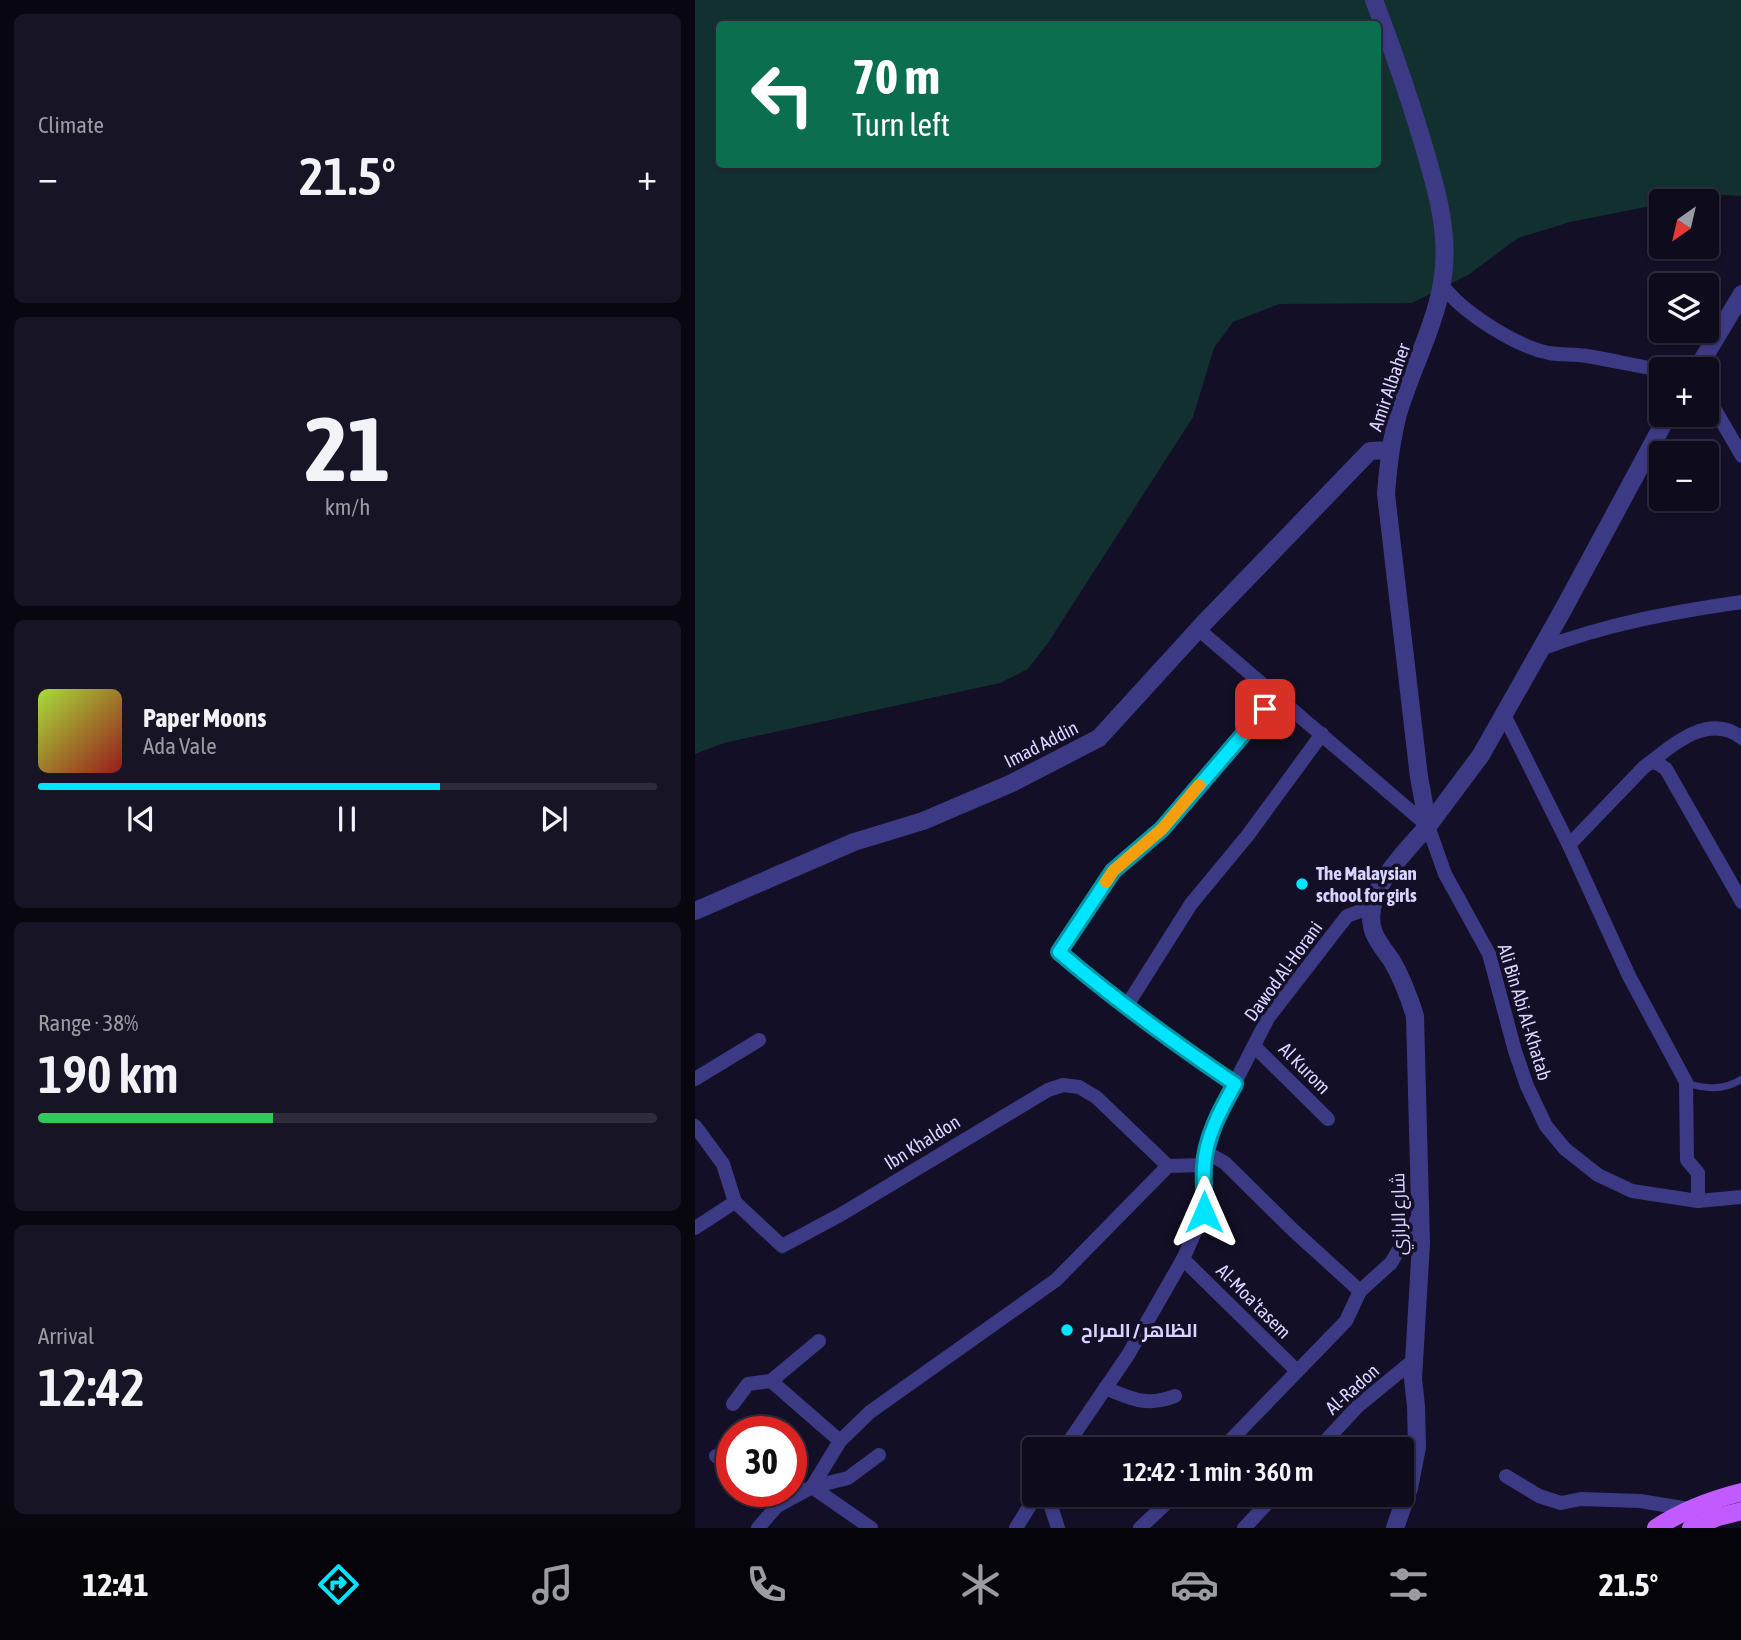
<!DOCTYPE html>
<html lang="en">
<head>
<meta charset="utf-8">
<style>
  body { margin:0; font-family:"Asap Condensed",Cairo,sans-serif; background:#171425; color:#f1f3f6; height:100vh; display:flex; flex-direction:column; font-size:26px; white-space:nowrap }
  * { box-sizing:border-box; margin:0 }
  p { font-size:23px; color:#9b9ba3 }
  .icon { flex:none; width:38px; height:38px; fill:none; stroke:currentColor; stroke-width:2; stroke-linecap:round; stroke-linejoin:round }
  .map { position:relative; flex:1; overflow:hidden }
  .side { display:flex; flex-direction:column; gap:14px; padding:14px; background:#08060f; width:695px }
  .side>* { flex:none }
  .guide { position:absolute; left:21px; top:21px; width:665px; height:147px; border-radius:7px; box-shadow:0 2px 5px #0004,0 0 0 2px #2e2b3b; background:#0b6e4f; color:#fff; overflow:hidden }
  .needle { width:46px; rotate:214deg }
  .buttons { position:absolute; left:954px; top:189px; display:grid; gap:14px }
  .buttons a { display:grid; place-items:center; width:70px; height:70px; border-radius:7px; background:#0e0b1c; box-shadow:0 2px 5px #0004,0 0 0 2px #2e2b3b; font-size:35px }
  .speed { position:absolute; left:21px; top:1416px; display:flex; gap:14px; font-size:35px; font-weight:700; text-align:center }
  .speed>* { display:grid; place-content:center; width:91px; height:91px; border-radius:50%; background:#0e0b1c; box-shadow:0 2px 5px #0004,0 0 0 2px #2e2b3b; line-height:1 }
  .speed .limit { border:10px solid #d22; background:#fff; color:#111 }
  .pin { position:absolute; display:grid; place-items:center; width:60px; height:60px; color:#fff; margin:-30px; border-radius:14px; box-shadow:0 4px 10px #0006 }
  .me { position:absolute; width:77px; margin:-38px; rotate:0deg; stroke-linejoin:round; filter:drop-shadow(0 0 5px #0008) }
  .turn { display:flex; align-items:center; gap:24px; height:147px; padding:0 21px; font-size:32px }
  .turn .icon { width:91px; height:91px; stroke-width:2.5 }
  .turn b { display:block; font-size:49px; line-height:60px }
  .big { font-size:52px; font-weight:600; line-height:1.1 }
  .side .widget { flex:1; display:flex; flex-direction:column; justify-content:center; gap:10px; min-width:0; padding:0 24px; border-radius:10px; background:#171425 }
  .side .dial { align-items:center; gap:0 }
  .dial b { font-size:91px; line-height:1 }
  .song { display:flex; align-items:center; gap:21px }
  .cover { width:84px; height:84px; border-radius:10px; background:linear-gradient(135deg,hsl(80 70% 55%),hsl(0 70% 35%)) }
  .played { height:7px; border-radius:4px; background:linear-gradient(90deg,#00e5ff 65%,#2e2b3b 65%) }
  .keys { display:flex; justify-content:space-around; direction:ltr }
  .heat { display:flex; justify-content:space-between; align-items:center; font-size:38px; direction:ltr }
  .charge { height:10px; border-radius:5px; background:linear-gradient(90deg,#34c759 38%,#2e2b3b 0) }
  .trip { position:absolute; left:327px; top:1437px; width:392px; height:70px; border-radius:7px; background:#0e0b1c; box-shadow:0 2px 5px #0004,0 0 0 2px #2e2b3b; font-weight:600; line-height:70px; text-align:center }
  .dock { display:flex; height:112px; justify-content:space-around; align-items:center; background:#06040b; color:#9b9ba3 }
  .dock .icon { width:49px; height:49px }
  .dock .current { color:#00e5ff }
  .dock b { font-size:32px; color:#f1f3f6 }
  main { display:flex; flex:1; min-height:0 }
  .map>svg:first-child { display:block }
  .green { fill:#12302f; fill-rule:evenodd }
  .lines { fill:none; stroke-linecap:round; stroke-linejoin:round }
  .service { stroke:#3d3a85; stroke-width:7 }
  .minor { stroke:#3d3a85; stroke-width:14 }
  .tertiary { stroke:#3d3a85; stroke-width:18 }
  .primary { stroke:#c25bff; stroke-width:18 }
  .route-casing { stroke:#0095a6; stroke-width:18 }
  .route { stroke:#00e5ff; stroke-width:12 }
  .slow { stroke:#f59e0b; stroke-width:12 }
  .poi-dot { fill:#00e5ff; stroke:#130f26; stroke-width:2.5 }
  .labels { text-anchor:middle; stroke-width:7; stroke-linejoin:round; paint-order:stroke }
  .street-label { font-size:19px; fill:#d9d4ff; stroke:#130f26 }
  .poi-label { font-size:19px; font-weight:bold; fill:#d9d4ff; stroke:#130f26; text-anchor:start }
</style>
</head>
<body>
<main>
<section class="side">
<div class="widget"><p>Climate</p>
<div class="heat"><a>−</a><b class="big">21.5°</b><a>+</a></div>
</div>
<div class="widget dial"><b>21</b><p>km/h</p></div>
<div class="widget">
<div class="song"><i class="cover"></i><div><b>Paper Moons</b><p>Ada Vale</p></div></div>
<div class="played"></div>
<div class="keys"><svg class="icon" aria-label="previous" viewBox="0 0 24 24"><path d="M18 5L8 12l10 7zM5 5v14"/></svg><svg class="icon" aria-label="pause" viewBox="0 0 24 24"><path d="M8 5v14M16 5v14"/></svg><svg class="icon" aria-label="next" viewBox="0 0 24 24"><path d="M6 5l10 7-10 7zM19 5v14"/></svg></div>
</div>
<div class="widget"><p>Range · 38%</p><b class="big">190 km</b><div class="charge"></div></div>
<div class="widget"><p>Arrival</p><b class="big">12:42</b></div>
</section>
<div class="map">
<svg width="1047" height="1528" viewBox="0 0 1047 1528">
  <rect width="100%" height="100%" fill="#130f26"/>
  <path class="green" d="M0,0H1046V196L1012,194L966,201V204L875,222L823,238L773,275L717,303L584,304L538,322L519,348L498,417L353,643L333,669L305,683L29,743L0,754ZM24,24H682V164H24Z"/>
  <g class="lines">
    <path class="service" d="M991,1083C1011,1089 1028,1091 1047,1079"/>
    <g class="minor">
      <path d="M747,285C767,312 820,346 854,353C866,355 879,354 892,356C917,360 941,366 966,370"/>
      <polyline points="1012,396 1047,456"/>
      <polyline points="503,629 733,826 750,874 794,954 820,1051 832,1086 851,1126 870,1149 903,1175 937,1191 1003,1201 1047,1197"/>
      <path d="M846,649C910,624 978,612 1047,602"/>
      <polyline points="809,715 874,845 934,976 991,1082 992,1160 1003,1173 1003,1201"/>
      <path d="M956,762C980,742 1016,713 1047,738"/>
      <polyline points="874,845 949,767 956,762 964,764 971,769 1047,902"/>
      <polyline points="431,1007 496,904 553,835 627,734"/>
      <polyline points="559,1046 633,1119"/>
      <polyline points="0,1079 64,1040"/>
      <path d="M539,1084C478,1042 420,1000 364,952L418,871L468,829L582,695"/>
      <polyline points="0,1126 28,1164 40,1202"/>
      <polyline points="511,1152 530,1163 599,1231 665,1291"/>
      <polyline points="0,1228 40,1202 87,1246 145,1215 353,1090 368,1085 384,1087 401,1097 473,1166"/>
      <polyline points="488,1259 602,1371"/>
      <polyline points="124,1341 76,1381 145,1441"/>
      <path d="M410,1388C438,1399 451,1407 480,1396"/>
      <polyline points="38,1404 53,1384 76,1381"/>
      <polyline points="369,1449 433,1355 488,1259 509,1212 509,1165 524,1114 573,1018 652,916 679,906"/>
      <polyline points="527,1449 651,1321 665,1291 696,1263 725,1214"/>
      <polyline points="623,1449 663,1406 719,1360"/>
      <polyline points="21,1456 37,1466"/>
      <polyline points="811,1476 844,1496 866,1503 886,1499 945,1501 994,1509"/>
      <polyline points="117,1487 153,1478 184,1455"/>
      <polyline points="117,1487 176,1528"/>
      <polyline points="64,1491 82,1506"/>
      <polyline points="352,1494 363,1528"/>
      <polyline points="63,1528 82,1506 117,1487 145,1441 175,1412 361,1280 473,1166 509,1165"/>
      <polyline points="321,1528 342,1494"/>
      <polyline points="445,1528 481,1494"/>
      <polyline points="549,1528 581,1494"/>
    </g>
    <g class="tertiary">
      <path d="M679,0C696,45 712,90 726,137C740,184 756,233 747,283C739,329 716,370 703,414C696,441 693,467 691,494L724,777L733,826C711,851 664,895 679,933C683,943 691,952 697,961C707,978 714,997 720,1016L726,1243L718,1379L721,1406L722,1447L714,1488L700,1528"/>
      <polyline points="1002,369 1047,294"/>
      <polyline points="733,826 786,755 869,608 973,415"/>
      <polyline points="0,911 159,842 228,821 317,783 404,738 508,624 675,451 695,450"/>
    </g>
    <g class="primary">
      <path d="M961,1528C988,1510 1015,1500 1047,1492"/>
      <polyline points="996,1528 1023,1517 1047,1511"/>
    </g>
  </g>
  <g class="lines">
    <defs>
      <path id="route" d="M509,1212C510,1197 508,1182 509,1167C510,1138 526,1109 540,1084C478,1042 420,1000 364,952L418,871L467,829L570,709"/>
    </defs>
    <use href="#route" class="route-casing"/>
    <use href="#route" class="route"/>
    <polyline class="slow" points="411,882 418,871 467,829 504,785"/>
  </g>
  <g class="poi-dot">
    <circle cx="607" cy="884" r="7"/>
    <circle cx="372" cy="1330" r="7"/>
  </g>
  <g class="labels">
    <g class="street-label">
      <text transform="translate(694 387) rotate(-71)" y="7">Amir Albaher</text>
      <text transform="translate(346 744) rotate(-27)" y="7">Imad Addin</text>
      <text transform="translate(588 971) rotate(-54)" y="7">Dawod Al-Horani</text>
      <text transform="translate(830 1012) rotate(73)" y="7">Ali Bin Abi Al-Khatab</text>
      <text transform="translate(610 1068) rotate(45)" y="7">Al Kurom</text>
      <text transform="translate(227 1142) rotate(-32)" y="7">Ibn Khaldon</text>
      <text transform="translate(703 1214) rotate(-91)" y="7">شارع الرازي</text>
      <text transform="translate(559 1301) rotate(45)" y="7">Al-Moa'tasem</text>
      <text transform="translate(657 1389) rotate(-42)" y="7">Al-Radon</text>
    </g>
    <g class="poi-label">
      <text x="621" y="880">The Malaysian<tspan x="621" dy="22">school for girls</tspan></text>
      <text x="386" y="1337">الظاهر / المراح</text>
    </g>
  </g>
</svg>
<div class="buttons">
<a><svg class="needle" viewBox="-14 -14 28 28"><path d="M0-13l5 13h-10z" fill="#e53935"/><path d="M0 13l5-13h-10z" fill="#9b9ba3"/></svg></a>
<a><svg class="icon" aria-label="layers" viewBox="0 0 24 24"><path d="M12 4l9 5-9 5-9-5zM3 14l9 5 9-5"/></svg></a>
<a>+</a>
<a>−</a>
</div>
<div class="speed"><div class="limit">30</div></div>
<div class="pin" style="left:570px;top:709px;background:#d93025"><svg class="icon" aria-label="arrive" viewBox="0 0 24 24"><path d="M6 21V4h12l-3 4 3 4H6"/></svg></div>
<svg class="me" style="left:509px;top:1212px" viewBox="-20 -20 40 40"><path d="M0-17L14 15 0 8-14 15z" fill="#00e5ff" stroke="#fff" stroke-width="4"/></svg>
<div class="trip">12:42 · 1 min · 360 m</div>
<div class="guide">
<div class="turn"><svg class="icon" aria-label="left" viewBox="0 0 24 24"><path d="M17 20v-9H6M10 6l-5 5 5 5"/></svg><div><b>70 m</b>Turn left</div></div>
</div>
</div>
</main>
<nav class="dock">
<b>12:41</b>
<svg class="icon current" aria-label="directions" viewBox="0 0 24 24"><path d="M12 3l9 9-9 9-9-9zM9 14v-3h6M13 9l2 2-2 2"/></svg>
<svg class="icon" aria-label="music" viewBox="0 0 24 24"><path d="M9 18V5l10-2v13"/><circle cx="6" cy="18" r="3"/><circle cx="16" cy="16" r="3"/></svg>
<svg class="icon" aria-label="phone" viewBox="0 0 24 24"><path d="M5 4h4l2 5-3 2q2 4 5 5l2-3 5 2v4C11 20 4 13 5 4z"/></svg>
<svg class="icon" aria-label="climate" viewBox="0 0 24 24"><path d="M12 3v18M4 7l16 10M4 17L20 7"/></svg>
<svg class="icon" aria-label="car" viewBox="0 0 24 24"><path d="M5 17H2v-5l4-1 3-4h7l3 4 3 1v5h-3M9 17h6M6 11h13"/><circle cx="7" cy="17" r="2"/><circle cx="17" cy="17" r="2"/></svg>
<svg class="icon" aria-label="filters" viewBox="0 0 24 24"><path d="M4 7h16M4 17h16"/><circle cx="9" cy="7" r="2"/><circle cx="15" cy="17" r="2"/></svg>
<b>21.5°</b>
</nav>
</body>
</html>
